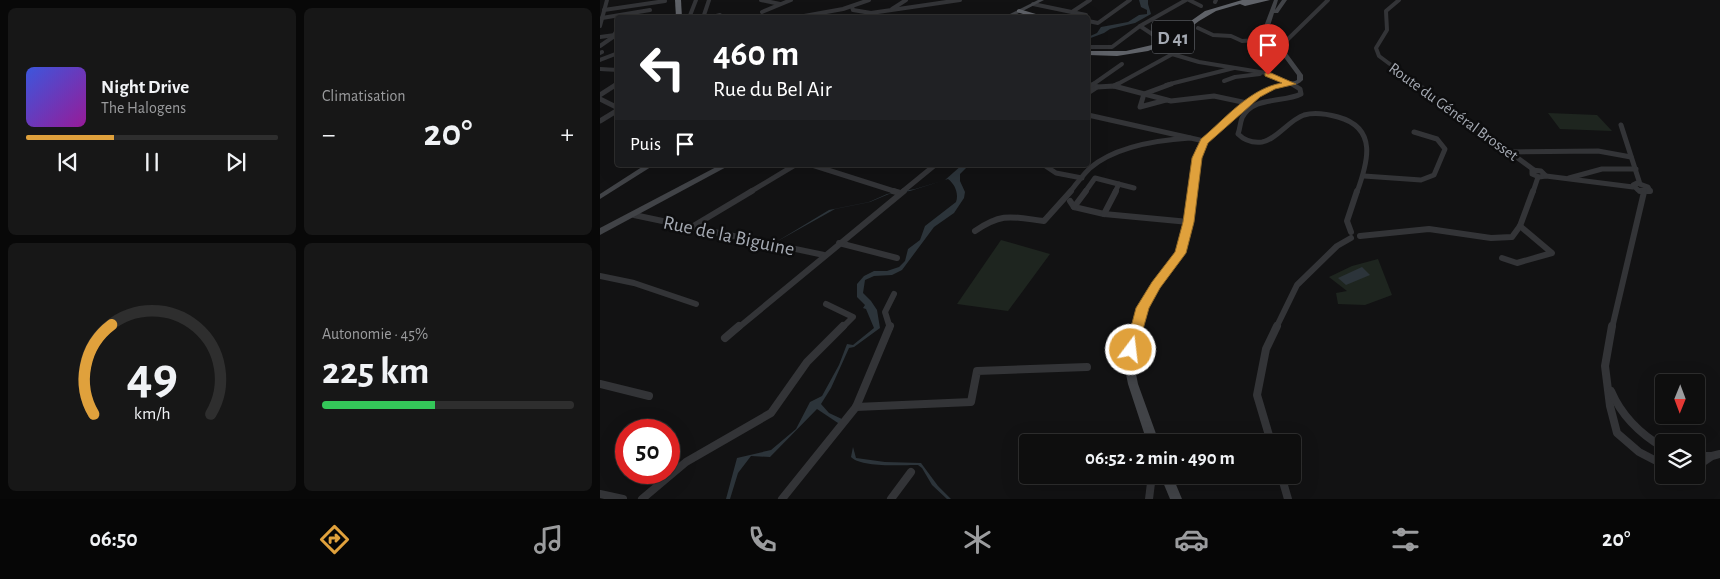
<!DOCTYPE html>
<html lang="fr">
<head>
<meta charset="utf-8">
<style>
  body { margin:0; font-family:"Alegreya Sans",sans-serif; background:#171717; color:#f1f3f6; height:100vh; display:flex; flex-direction:column; font-size:19px; white-space:nowrap }
  * { box-sizing:border-box; margin:0 }
  p { font-size:16px; color:#9b9c9e }
  .icon { flex:none; width:28px; height:28px; fill:none; stroke:currentColor; stroke-width:2; stroke-linecap:round; stroke-linejoin:round }
  .map { position:relative; flex:1; overflow:hidden }
  .drawer { display:flex; flex-direction:column; gap:8px; padding:8px; background:#080808; width:600px }
  .drawer>* { flex:none }
  .top-card { position:absolute; left:15px; top:15px; width:475px; height:152px; border-radius:5px; box-shadow:0 5px 20px #0002,0 0 0 1px #2e2e2e; background:#202124; color:#fff; overflow:hidden }
  .needle { width:32px; rotate:181deg }
  .buttons { position:absolute; left:1055px; top:374px; display:grid; gap:10px }
  .buttons a { display:grid; place-items:center; width:50px; height:50px; border-radius:5px; background:#0e0e0e; box-shadow:0 5px 20px #0002,0 0 0 1px #2e2e2e; font-size:25px }
  .speed { position:absolute; left:15px; top:419px; display:flex; gap:10px; font-size:25px; font-weight:700; text-align:center }
  .speed>* { display:grid; place-content:center; width:65px; height:65px; border-radius:50%; background:#0e0e0e; box-shadow:0 5px 20px #0002,0 0 0 1px #2e2e2e; line-height:1 }
  .speed .limit { border:8px solid #d22; background:#fff; color:#111 }
  .pin { position:absolute; display:grid; place-items:center; width:42px; height:42px; color:#fff; margin:-51px -21px; border-radius:50% 50% 50% 0; rotate:-45deg; box-shadow:0 0 5px #0007 }
  .pin .icon { rotate:45deg }
  .me { position:absolute; width:55px; margin:-28px; rotate:15deg; stroke-linejoin:round; filter:drop-shadow(0 0 4px #0008) }
  .turn { display:flex; align-items:center; gap:18px; height:105px; padding:0 15px; font-size:22px }
  .turn .icon { width:65px; height:65px; stroke-width:2.5 }
  .turn b { display:block; font-size:35px; line-height:42px }
  .then { display:flex; align-items:center; height:48px; padding:0 15px; background:#0003; gap:10px; font-size:19px }
  .big { font-size:38px; font-weight:700; line-height:1.1 }
  .drawer .card { flex:1; display:flex; flex-direction:column; justify-content:center; gap:8px; min-width:0; padding:0 18px; border-radius:8px; background:#171717 }
  .drawer .dial { align-items:center; gap:0 }
  .dial svg { height:130px; overflow:visible; fill:none; stroke:#2e2e2e; stroke-width:7; stroke-linecap:round; text-anchor:middle }
  .dial text { fill:#f1f3f6; stroke:none }
  .song { display:flex; align-items:center; gap:15px }
  .cover { width:60px; height:60px; border-radius:8px; background:linear-gradient(135deg,hsl(230 70% 55%),hsl(300 70% 35%)) }
  .played { height:5px; border-radius:2px; background:linear-gradient(90deg,#e0a13c 35%,#2e2e2e 35%) }
  .keys { display:flex; justify-content:space-around; direction:ltr }
  .heat { display:flex; justify-content:space-between; align-items:center; font-size:28px; direction:ltr }
  .charge { height:8px; border-radius:4px; background:linear-gradient(90deg,#34c759 45%,#2e2e2e 0) }
  .drawer .tiles { flex:1; display:grid; gap:8px; grid-template-columns:repeat(2,1fr) }
  .trip { position:absolute; left:419px; top:434px; width:282px; height:50px; border-radius:5px; background:#0e0e0e; box-shadow:0 5px 20px #0002,0 0 0 1px #2e2e2e; font-weight:700; line-height:50px; text-align:center }
  .tabs { display:flex; height:80px; justify-content:space-around; align-items:center; background:#060606; color:#9b9c9e }
  .tabs .icon { width:35px; height:35px }
  .tabs .selected { color:#e0a13c }
  .tabs b { font-size:22px; color:#f1f3f6 }
  main { display:flex; flex:1; min-height:0 }
  .map>svg:first-child { display:block }
  .green { fill:#1e251f }
  .water { fill:#2c343a }
  .lines { fill:none; stroke-linecap:round; stroke-linejoin:round }
  .street-far3 { stroke:#333437; stroke-width:4 }
  .street-far2 { stroke:#333437; stroke-width:5 }
  .street-far1 { stroke:#333437; stroke-width:6 }
  .street { stroke:#333437; stroke-width:8 }
  .secondary { fill:#414347; fill-rule:evenodd }
  .highway { fill:#5f6268; fill-rule:evenodd }
  .route { fill:#e0a13c; stroke:#926927 }
  .labels { text-anchor:middle; stroke-width:5; stroke-linejoin:round; paint-order:stroke }
  .far-street-label { font-size:16px; fill:#a4a9b2; stroke:#0d0d0e }
  .shield { fill:#0d0d0e; stroke:#777a81; stroke-width:1 }
  .shield-label { font-size:19px; font-weight:bold; fill:#a4a9b2 }
  .street-label { font-size:20px; fill:#a4a9b2; stroke:#0d0d0e }
</style>
</head>
<body>
<main>
<section class="drawer">
<div class="tiles">
<div class="card">
<div class="song"><i class="cover"></i><div><b>Night Drive</b><p>The Halogens</p></div></div>
<div class="played"></div>
<div class="keys"><svg class="icon" aria-label="previous" viewBox="0 0 24 24"><path d="M18 5L8 12l10 7zM5 5v14"/></svg><svg class="icon" aria-label="pause" viewBox="0 0 24 24"><path d="M8 5v14M16 5v14"/></svg><svg class="icon" aria-label="next" viewBox="0 0 24 24"><path d="M6 5l10 7-10 7zM19 5v14"/></svg></div>
</div>
<div class="card"><p>Climatisation</p>
<div class="heat"><a>−</a><b class="big">20°</b><a>+</a></div>
</div>
<div class="card dial"><svg viewBox="0 0 100 80">
<path d="M14 69A42 42 0 1 1 86 69"/>
<path d="M14 69A42 42 0 0 1 25 14" stroke="#e0a13c"/>
<text x="50" y="56" font-size="32" font-weight="700">49</text>
<text x="50" y="72" font-size="11">km/h</text>
</svg></div>
<div class="card"><p>Autonomie · 45%</p><b class="big">225 km</b><div class="charge"></div></div>
</div>
</section>
<div class="map">
<svg width="1120" height="499" viewBox="0 0 1120 499">
  <rect width="100%" height="100%" fill="#121213"/>
  <g class="green">
    <polygon points="948,113 997,115 1012,131 960,129"/>
    <polygon points="401,240 450,254 408,311 357,304"/>
    <polygon points="778,259 792,295 765,305 738,304 736,293 747,291 729,277 752,266"/>
  </g>
  <g class="water">
    <polygon points="539,0 548,0 548,4 551,14 535,23 510,29 504,33 488,39 488,37 497,33 501,27 528,22 539,15 547,14 547,10 541,7"/>
    <path d="M362,165H369L360,174V181L365,192L364,198L354,213L334,227L302,270L292,275L274,276L265,280L263,293L271,301L277,310L280,328L254,347L249,348L231,388L221,404L229,413L244,420L241,425L217,409L170,457L151,456L138,473L130,499H126L137,458L171,450L196,429L210,402L222,396L239,365L247,344L253,345L274,328L266,309L263,308L265,305L257,297V284L264,276L274,271H287L299,267L305,261L308,249L320,240L325,226L356,202C359,194 355,184 348,179L310,191L289,194L270,202L235,209L176,242L229,210L269,202L287,194L315,189L345,180Z"/>
    <polygon points="762,267 770,275 746,285 738,278"/>
    <path d="M253,447L256,458L285,462L321,463L338,486L351,499H347L332,485L322,468L318,465C302,465 262,468 251,457Z"/>
  </g>
  <g class="lines">
    <g class="street-far3">
      <polyline points="161,0 180,4"/>
      <polyline points="589,0 601,6"/>
      <polyline points="799,0 786,11 787,30 776,48 779,56 818,85"/>
      <polyline points="615,2 616,0"/>
      <polyline points="433,4 486,15"/>
      <polyline points="252,7 253,10 271,13 360,0"/>
      <polyline points="292,9 306,0"/>
      <polyline points="4,10 65,1"/>
      <polyline points="162,12 191,0"/>
      <polyline points="472,12 490,0"/>
      <polyline points="2,18 50,10"/>
      <polyline points="41,18 49,16"/>
      <polyline points="89,18 96,0"/>
      <polyline points="103,18 109,0"/>
      <polyline points="109,18 120,15"/>
      <polyline points="193,18 243,9 269,0"/>
      <polyline points="488,21 498,23 530,0"/>
      <polyline points="0,26 7,0"/>
      <polyline points="598,28 613,35 631,36 642,41 672,39"/>
      <polyline points="0,37 15,35"/>
      <polyline points="558,38 540,26 586,0"/>
      <polyline points="685,42 728,0"/>
      <polyline points="0,46 13,37 18,28"/>
      <polyline points="488,47 512,47 540,26"/>
      <polyline points="0,53 2,52"/>
      <polyline points="572,54 599,62 666,73 694,85"/>
      <polyline points="662,58 683,55"/>
      <polyline points="0,60 18,53"/>
      <polyline points="0,69 18,70"/>
      <polyline points="624,81 635,77 660,74"/>
      <polyline points="15,85 18,83"/>
      <polyline points="492,85 522,64"/>
      <polyline points="516,85 578,51"/>
      <polyline points="566,85 634,68"/>
    </g>
    <g class="street-far2">
      <path d="M692,84L700,89L701,94C683,103 653,96 642,118C640,123 640,129 638,134C644,140 653,143 662,142C676,140 689,120 704,115C715,112 727,114 738,117C778,128 768,162 757,192"/>
      <polyline points="817,84 934,170"/>
      <polyline points="488,85 497,87 514,86 571,101 614,96 647,103"/>
      <polyline points="492,85 494,84"/>
      <polyline points="514,86 518,84"/>
      <polyline points="488,93 497,87"/>
      <polyline points="0,95 17,84"/>
      <polyline points="0,99 18,108"/>
      <polyline points="566,100 540,107 544,94 571,84"/>
      <polyline points="488,115 604,141"/>
      <polyline points="0,121 18,110"/>
      <polyline points="1021,125 1040,184"/>
      <polyline points="910,152 998,151 1031,157"/>
      <polyline points="212,165 297,192"/>
      <polyline points="444,165 456,173 482,178"/>
      <polygon points="932,170 941,171 946,176 939,177 932,174"/>
      <polyline points="764,176 821,180 834,175 845,149 837,139 814,132"/>
      <polyline points="946,176 1033,187"/>
      <polyline points="969,178 1002,169 1036,169"/>
      <polygon points="1037,183 1048,187 1050,191 1038,190 1033,185"/>
      <polyline points="150,192 195,165"/>
      <polyline points="302,192 335,165"/>
      <path d="M470,192C476,184 483,175 490,168C516,146 558,140 590,138"/>
      <polyline points="485,192 495,178 534,188"/>
      <polyline points="515,192 519,184"/>
      <polyline points="933,192 938,177"/>
    </g>
    <g class="street-far1">
      <polyline points="293,191 300,193"/>
      <polyline points="1040,191 1050,191"/>
      <polyline points="470,201 474,207 504,214 589,222"/>
      <polyline points="474,207 486,191"/>
      <polyline points="504,214 516,191"/>
      <polyline points="34,215 224,255"/>
      <polyline points="90,228 152,191"/>
      <path d="M375,231C403,212 412,217 444,221L471,191"/>
      <polyline points="751,232 747,221 757,191"/>
      <polyline points="760,236 829,229 891,238 912,237 920,226 933,191"/>
      <polyline points="239,243 297,258"/>
      <polyline points="902,258 917,263 952,253 920,226"/>
      <polyline points="0,276 34,283 96,304"/>
      <polyline points="226,304 253,317 242,328"/>
      <polyline points="138,328 304,191"/>
      <polyline points="290,328 285,312 294,294"/>
      <polyline points="676,328 697,285 737,246 751,238"/>
      <polyline points="1012,328 1044,192"/>
    </g>
    <g class="street">
      <polyline points="1012,326 1005,366 1010,406 1017,433 1039,452 1064,465"/>
      <polyline points="125,338 139,326"/>
      <polyline points="0,384 49,396"/>
      <path d="M1011,391C1022,417 1040,434 1064,448"/>
      <polyline points="256,407 371,402 377,371 487,367"/>
      <polyline points="671,442 657,395 666,349 677,326"/>
      <polyline points="1096,456 1111,456"/>
      <polyline points="1096,467 1112,456 1120,454"/>
      <polyline points="681,475 688,499"/>
      <polyline points="0,494 23,499"/>
      <polyline points="42,499 86,462 171,413 207,362 243,326"/>
      <polyline points="182,499 256,407 290,326"/>
      <polyline points="291,499 311,472"/>
      <polyline points="549,499 552,475"/>
    </g>
    <g class="secondary">
      <polygon points="438,0 444,0 409,18 402,18"/>
      <path d="M674,0H678L675,10L682,0H687L678,13H674L669,29L703,75V80C696,88 684,85 674,89C654,96 624,127 607,142L601,158L593,222L585,253L559,287L547,308L536,350L535,369L538,384L559,442H547L528,384L525,369L526,350L537,308L553,283L577,252L585,222L593,158L596,148L602,140L655,94L671,86L695,81L697,80V75L663,29Z"/>
      <polygon points="45,165 54,165 0,199 0,194"/>
      <polygon points="120,165 130,165 0,235 0,228"/>
      <polygon points="560,475 572,475 582,499 570,499"/>
    </g>
    <g class="highway">
      <polygon points="75,0 81,0 82,18 76,18"/>
      <polygon points="642,0 670,0 645,6 640,4 616,11 599,21 571,42 548,51 517,56 488,55 488,51 526,51 552,45 571,35 605,11"/>
      <polygon points="419,9 446,17 447,18 435,18 417,12 417,10"/>
    </g>
  </g>
  <path class="route" d="M665,73H671L696,84L675,89L660,97L608,143L602,158L594,222L586,253L560,288L549,308L536,354L531,355L527,354L525,350L536,308L552,282L575,252L583,222L592,158L601,139C625,119 650,88 682,83L665,76Z"/>
  <g class="labels">
    <g class="far-street-label">
      <text transform="translate(854 111) rotate(36)" y="6">Route du Général Brosset</text>
    </g>
    <rect class="shield" x="552" y="20.5" width="42" height="33" rx="4"/>
    <g class="shield-label">
      <text x="573" y="44">D 41</text>
    </g>
    <g class="street-label">
      <text transform="translate(129 235) rotate(12)" y="7">Rue de la Biguine</text>
    </g>
  </g>
</svg>
<div class="buttons">
<a><svg class="needle" viewBox="-14 -14 28 28"><path d="M0-13l5 13h-10z" fill="#e53935"/><path d="M0 13l5-13h-10z" fill="#9b9c9e"/></svg></a>
<a><svg class="icon" aria-label="layers" viewBox="0 0 24 24"><path d="M12 4l9 5-9 5-9-5zM3 14l9 5 9-5"/></svg></a>
</div>
<div class="speed"><div class="limit">50</div></div>
<div class="pin" style="left:668px;top:75px;background:#d93025"><svg class="icon" aria-label="arrive" viewBox="0 0 24 24"><path d="M6 21V4h12l-3 4 3 4H6"/></svg></div>
<svg class="me" style="left:531px;top:350px" viewBox="-20 -20 40 40"><circle r="17" fill="#e0a13c" stroke="#fff" stroke-width="3"/><path d="M0-11L8 9 0 5-8 9z" fill="#fff"/></svg>
<div class="trip">06:52 · 2 min · 490 m</div>
<div class="top-card">
<div class="turn"><svg class="icon" aria-label="left" viewBox="0 0 24 24"><path d="M17 20v-9H6M10 6l-5 5 5 5"/></svg><div><b>460 m</b>Rue du Bel Air</div></div>
<div class="then">Puis<svg class="icon" aria-label="arrive" viewBox="0 0 24 24"><path d="M6 21V4h12l-3 4 3 4H6"/></svg></div>
</div>
</div>
</main>
<nav class="tabs">
<b>06:50</b>
<svg class="icon selected" aria-label="directions" viewBox="0 0 24 24"><path d="M12 3l9 9-9 9-9-9zM9 14v-3h6M13 9l2 2-2 2"/></svg>
<svg class="icon" aria-label="music" viewBox="0 0 24 24"><path d="M9 18V5l10-2v13"/><circle cx="6" cy="18" r="3"/><circle cx="16" cy="16" r="3"/></svg>
<svg class="icon" aria-label="phone" viewBox="0 0 24 24"><path d="M5 4h4l2 5-3 2q2 4 5 5l2-3 5 2v4C11 20 4 13 5 4z"/></svg>
<svg class="icon" aria-label="climate" viewBox="0 0 24 24"><path d="M12 3v18M4 7l16 10M4 17L20 7"/></svg>
<svg class="icon" aria-label="car" viewBox="0 0 24 24"><path d="M5 17H2v-5l4-1 3-4h7l3 4 3 1v5h-3M9 17h6M6 11h13"/><circle cx="7" cy="17" r="2"/><circle cx="17" cy="17" r="2"/></svg>
<svg class="icon" aria-label="filters" viewBox="0 0 24 24"><path d="M4 7h16M4 17h16"/><circle cx="9" cy="7" r="2"/><circle cx="15" cy="17" r="2"/></svg>
<b>20°</b>
</nav>
</body>
</html>
